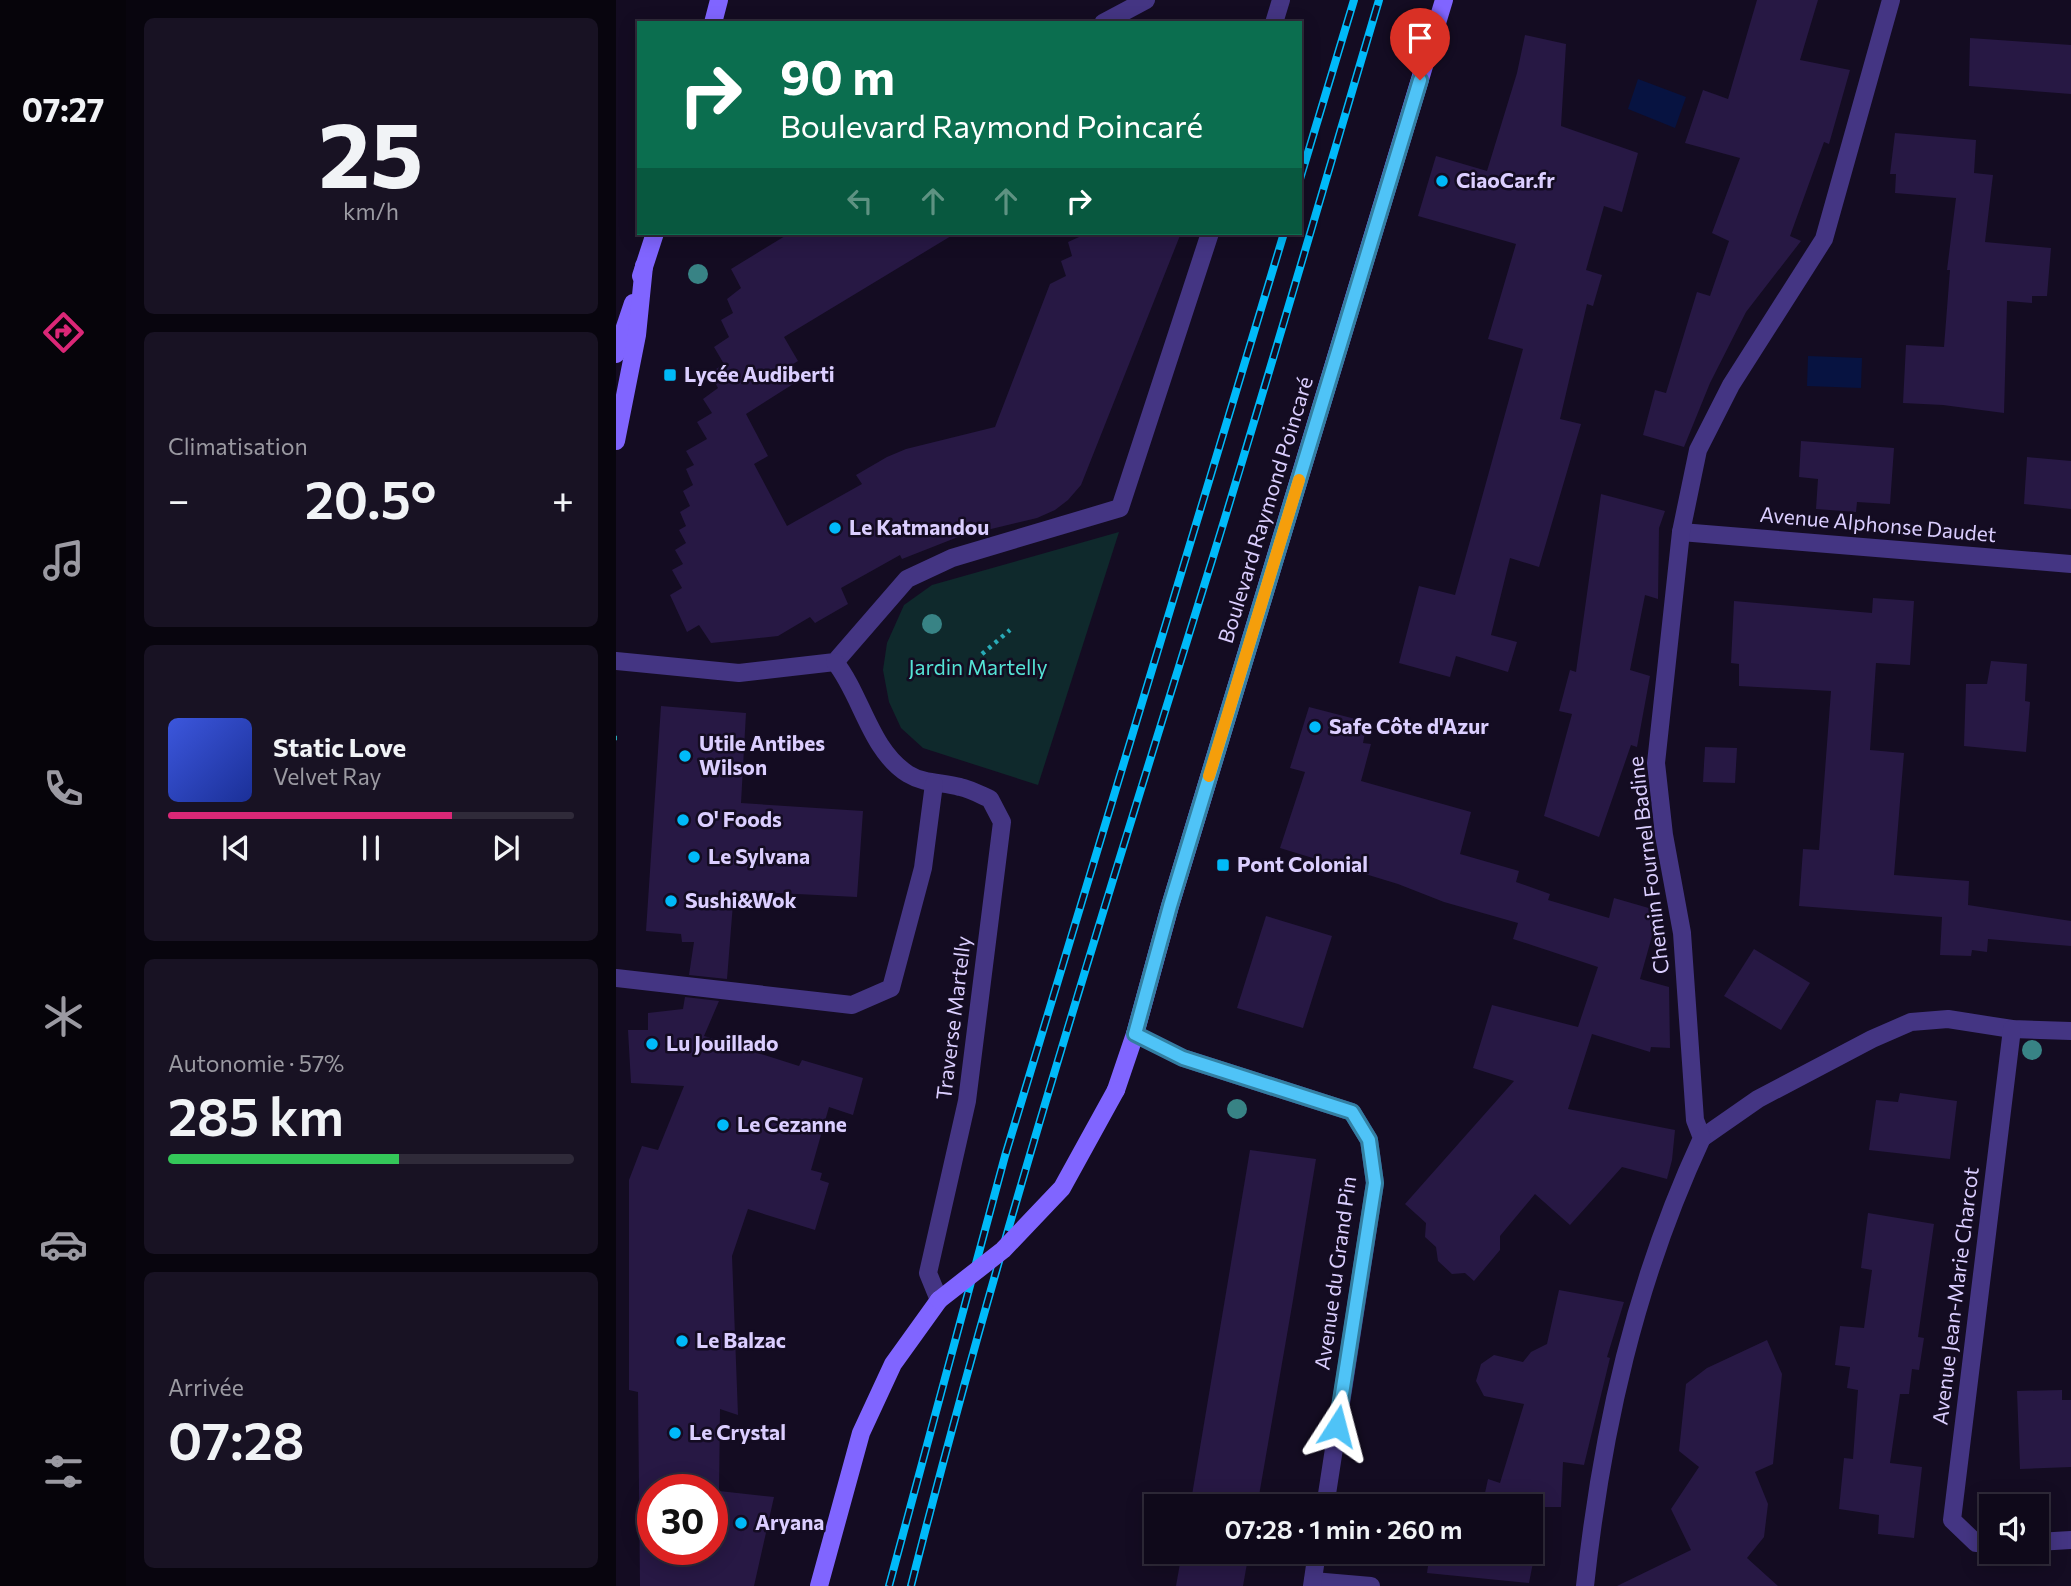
<!DOCTYPE html>
<html lang="fr">
<head>
<meta charset="utf-8">
<style>
  body { margin:0; font-family:Commissioner,sans-serif; background:#181223; color:#f1f3f6; height:100vh; display:flex; flex-direction:column; font-size:26px; white-space:nowrap }
  * { box-sizing:border-box; margin:0 }
  p { font-size:23px; color:#9b9aa2 }
  .icon { flex:none; width:38px; height:38px; fill:none; stroke:currentColor; stroke-width:2; stroke-linecap:round; stroke-linejoin:round }
  .map { position:relative; flex:1; overflow:hidden }
  .side { display:flex; flex-direction:column; gap:18px; padding:18px; background:#08050e; width:490px }
  .side>* { flex:none }
  .banner { position:absolute; left:21px; top:21px; width:665px; height:214px; border-radius:0px; box-shadow:0 4px 18px #0003,0 0 0 2px #2f2a39; background:#0b6e4f; color:#fff; overflow:hidden }
  .fabs { position:absolute; left:1363px; top:1494px; display:grid; gap:14px }
  .fabs a { display:grid; place-items:center; width:70px; height:70px; border-radius:0px; background:#0f091a; box-shadow:0 4px 18px #0003,0 0 0 2px #2f2a39; font-size:35px }
  .speed { position:absolute; left:21px; top:1474px; display:flex; gap:14px; font-size:35px; font-weight:700; text-align:center }
  .speed>* { display:grid; place-content:center; width:91px; height:91px; border-radius:50%; background:#0f091a; box-shadow:0 4px 18px #0003,0 0 0 2px #2f2a39; line-height:1 }
  .speed .limit { border:10px solid #d22; background:#fff; color:#111 }
  .pin { position:absolute; display:grid; place-items:center; width:60px; height:60px; color:#fff; margin:-72px -30px; border-radius:50% 50% 50% 0; rotate:-45deg; box-shadow:0 0 7px #0007 }
  .pin .icon { rotate:45deg }
  .me { position:absolute; width:77px; margin:-38px; rotate:9deg; stroke-linejoin:round; filter:drop-shadow(0 0 5px #0008) }
  .turn { display:flex; align-items:center; gap:24px; height:147px; padding:0 28px; font-size:32px }
  .turn .icon { width:91px; height:91px; stroke-width:2.5 }
  .turn b { display:block; font-size:49px; line-height:60px }
  .lanes { display:flex; align-items:center; height:66px; padding:0 28px; background:#0003; justify-content:center; gap:35px; direction:ltr }
  .lanes .off { opacity:.35 }
  .big { font-size:52px; font-weight:600; line-height:1.1 }
  .side .tile { flex:1; display:flex; flex-direction:column; justify-content:center; gap:10px; min-width:0; padding:0 24px; border-radius:10px; background:#181223 }
  .side .dial { align-items:center; gap:0 }
  .dial b { font-size:91px; line-height:1 }
  .song { display:flex; align-items:center; gap:21px }
  .cover { width:84px; height:84px; border-radius:10px; background:linear-gradient(135deg,hsl(230 70% 55%),hsl(230 70% 35%)) }
  .played { height:7px; border-radius:4px; background:linear-gradient(90deg,#db2777 70%,#2f2a39 70%) }
  .keys { display:flex; justify-content:space-around; direction:ltr }
  .heat { display:flex; justify-content:space-between; align-items:center; font-size:38px; direction:ltr }
  .charge { height:10px; border-radius:5px; background:linear-gradient(90deg,#34c759 57%,#2f2a39 0) }
  .trip { position:absolute; left:528px; top:1494px; width:399px; height:70px; border-radius:0px; background:#0f091a; box-shadow:0 4px 18px #0003,0 0 0 2px #2f2a39; font-weight:600; line-height:70px; text-align:center }
  main { display:flex; flex:1; min-height:0 }
  .dock { display:flex; flex-direction:column; width:126px; justify-content:space-around; align-items:center; background:#06040a; color:#9b9aa2 }
  .dock .icon { width:49px; height:49px }
  .dock .on { color:#db2777 }
  .dock b { font-size:32px; color:#f1f3f6 }
  .map>svg:first-child { display:block }
  .green { fill:#0f292c }
  .water { fill:#071341 }
  .building { fill:#271844; fill-rule:evenodd }
  .lines { fill:none; stroke-linecap:round; stroke-linejoin:round }
  .path { stroke:#29abb8; stroke-width:4.5; stroke-dasharray:3.5 5; stroke-linecap:butt }
  .street { stroke:#443583; stroke-width:18 }
  .secondary { stroke:#8065ff; stroke-width:18 }
  .rail-casing { stroke:#00baf9; stroke-width:8 }
  .rail { stroke:#140c22; stroke-width:5; stroke-dasharray:16; stroke-linecap:butt }
  .secondary-bridge { stroke:#8065ff; stroke-width:18 }
  .tree { fill:#388385 }
  .route-casing { stroke:#337fa1; stroke-width:18 }
  .route { stroke:#4fc3f7; stroke-width:12 }
  .slow { stroke:#f59e0b; stroke-width:12 }
  .poi-dot { fill:#00baf9; stroke:#140c22; stroke-width:2.5 }
  .labels { text-anchor:middle; stroke-width:5; stroke-linejoin:round; paint-order:stroke }
  .poi-label { font-size:21px; font-weight:bold; fill:#dbceff; stroke:#140c22; text-anchor:start }
  .street-label { font-size:21px; fill:#dbceff; stroke:#140c22 }
  .park-label { font-size:21px; fill:#55e4d6; stroke:#140c22 }
</style>
</head>
<body>
<main>
<nav class="dock">
<b>07:27</b>
<svg class="icon on" aria-label="directions" viewBox="0 0 24 24"><path d="M12 3l9 9-9 9-9-9zM9 14v-3h6M13 9l2 2-2 2"/></svg>
<svg class="icon" aria-label="music" viewBox="0 0 24 24"><path d="M9 18V5l10-2v13"/><circle cx="6" cy="18" r="3"/><circle cx="16" cy="16" r="3"/></svg>
<svg class="icon" aria-label="phone" viewBox="0 0 24 24"><path d="M5 4h4l2 5-3 2q2 4 5 5l2-3 5 2v4C11 20 4 13 5 4z"/></svg>
<svg class="icon" aria-label="climate" viewBox="0 0 24 24"><path d="M12 3v18M4 7l16 10M4 17L20 7"/></svg>
<svg class="icon" aria-label="car" viewBox="0 0 24 24"><path d="M5 17H2v-5l4-1 3-4h7l3 4 3 1v5h-3M9 17h6M6 11h13"/><circle cx="7" cy="17" r="2"/><circle cx="17" cy="17" r="2"/></svg>
<svg class="icon" aria-label="filters" viewBox="0 0 24 24"><path d="M4 7h16M4 17h16"/><circle cx="9" cy="7" r="2"/><circle cx="15" cy="17" r="2"/></svg>
</nav>
<section class="side">
<div class="tile dial"><b>25</b><p>km/h</p></div>
<div class="tile"><p>Climatisation</p>
<div class="heat"><a>−</a><b class="big">20.5°</b><a>+</a></div>
</div>
<div class="tile">
<div class="song"><i class="cover"></i><div><b>Static Love</b><p>Velvet Ray</p></div></div>
<div class="played"></div>
<div class="keys"><svg class="icon" aria-label="previous" viewBox="0 0 24 24"><path d="M18 5L8 12l10 7zM5 5v14"/></svg><svg class="icon" aria-label="pause" viewBox="0 0 24 24"><path d="M8 5v14M16 5v14"/></svg><svg class="icon" aria-label="next" viewBox="0 0 24 24"><path d="M6 5l10 7-10 7zM19 5v14"/></svg></div>
</div>
<div class="tile"><p>Autonomie · 57%</p><b class="big">285 km</b><div class="charge"></div></div>
<div class="tile"><p>Arrivée</p><b class="big">07:28</b></div>
</section>
<div class="map">
<svg width="1455" height="1586" viewBox="0 0 1455 1586">
  <rect width="100%" height="100%" fill="#140c22"/>
  <polygon class="green" points="503,532 422,785 307,748 285,728 273,702 267,670 271,643 288,605 316,585"/>
  <g class="water">
    <polygon points="1022,79 1070,97 1059,128 1012,109"/>
    <polygon points="1192,356 1246,358 1245,388 1191,386"/>
  </g>
  <g class="building">
    <polygon points="1141,0 1202,0 1184,60 1234,70 1213,144 1208,142 1174,236 1185,241 1130,312 1094,383 1068,447 1027,435 1039,390 1050,393 1081,292 1094,296 1113,241 1096,233 1124,158 1069,143 1087,90 1112,99"/>
    <polygon points="909,35 950,44 945,126 1022,153 1006,212 988,206 970,270 986,275 977,306 971,304 944,419 965,424 923,567 894,558 875,635 901,642 892,672 840,656 834,677 783,663 803,586 839,595 907,349 872,339 900,244 802,216 820,156 871,171 901,73"/>
    <polygon points="1354,38 1455,45 1455,94 1353,86"/>
    <polygon points="1279,133 1360,140 1358,173 1377,175 1369,242 1435,248 1431,296 1416,296 1416,303 1391,301 1388,413 1327,405 1287,403 1290,345 1328,347 1334,270 1331,270 1340,198 1279,193 1280,174 1274,174"/>
    <polygon points="174,233 340,233 168,337 182,361 177,364 185,379 130,414 152,456 138,464 171,526 246,484 240,475 271,457 290,449 379,427 434,284 450,276 445,261 456,256 452,242 472,233 565,233 465,485 452,500 439,510 421,518 342,537 286,559 284,555 225,588 232,604 199,623 194,617 162,636 95,643 83,625 71,632 54,595 66,588 56,570 67,564 59,550 70,543 63,530 70,526 64,512 74,506 67,491 77,485 70,469 78,465 70,451 91,439 81,422 96,413 87,399 102,388 94,373 108,364 98,347 113,337 105,320 117,313 111,299 125,288 115,269"/>
    <polygon points="1185,441 1278,448 1274,504 1241,502 1240,512 1200,509 1202,479 1183,477"/>
    <polygon points="1411,457 1455,461 1455,509 1408,504"/>
    <polygon points="985,494 1049,511 1043,528 1042,599 1029,595 1014,670 1034,676 1021,747 1015,745 983,837 928,816 956,714 943,711 954,670 960,672"/>
    <polygon points="1257,598 1298,601 1294,665 1260,663 1254,750 1288,753 1278,875 1353,881 1352,905 1455,921 1455,946 1372,939 1371,952 1356,950 1355,956 1324,955 1326,917 1183,906 1187,849 1203,850 1215,691 1123,686 1123,664 1115,663 1118,601 1256,613"/>
    <polygon points="1375,661 1411,664 1409,701 1414,702 1410,752 1348,746 1350,684 1371,684"/>
    <polygon points="45,706 130,713 125,803 247,811 241,897 118,891 111,979 73,975 78,942 66,942 65,934 30,931"/>
    <polygon points="693,707 751,722 747,743 755,744 745,781 855,812 844,854 903,871 900,882 934,894 932,900 993,918 998,898 1043,911 1024,979 1053,987 1054,1048 1035,1047 1034,1052 976,1034 952,1109 1059,1130 1056,1160 1051,1179 1006,1167 954,1225 919,1194 884,1236 884,1250 858,1281 849,1273 836,1274 822,1261 820,1247 809,1237 810,1223 789,1204 898,1081 857,1068 876,1005 962,1027 982,967 897,939 902,923 828,902 782,884 664,848 689,772 674,768"/>
    <polygon points="1089,747 1121,748 1119,783 1087,782"/>
    <polygon points="650,916 716,936 687,1028 621,1008"/>
    <polygon points="1138,949 1194,983 1165,1030 1108,996"/>
    <path d="M69,997L103,1001L88,1036L183,1066L186,1060L247,1078L237,1115L213,1107L195,1170L206,1173L204,1180L213,1183L199,1230L132,1209L116,1256L122,1415L104,1409L103,1491L158,1497L138,1586H24L22,1392L13,1390V1180L26,1146L42,1150L68,1086L15,1083L12,1030H32V1013L67,1009ZM37,1489H96V1549H37Z"/>
    <polygon points="1284,1093 1341,1101 1334,1159 1253,1150 1260,1100 1282,1102"/>
    <polygon points="634,1150 700,1159 677,1300 641,1507 574,1507"/>
    <polygon points="1252,1213 1318,1224 1302,1337 1308,1338 1303,1370 1296,1369 1293,1394 1284,1394 1274,1463 1306,1467 1298,1538 1262,1534 1263,1515 1223,1509 1228,1458 1237,1459 1242,1390 1231,1388 1234,1367 1219,1365 1224,1326 1248,1328 1256,1270 1245,1268"/>
    <polygon points="943,1290 1008,1302 991,1357 994,1358 968,1465 947,1462 945,1507 928,1507 913,1583 811,1573 813,1559 758,1555 758,1552 915,1552 915,1507 866,1507 872,1479 884,1483 908,1404 868,1396 860,1381 865,1364 878,1355 907,1362 915,1352 931,1344"/>
    <polygon points="1151,1340 1166,1374 1157,1464 1139,1472 1152,1504 1148,1537 1131,1558 1162,1586 1001,1586 1075,1550 1055,1509 1083,1467 1063,1451 1070,1384 1091,1368"/>
    <polygon points="1446,1390 1446,1400 1455,1400 1455,1467 1404,1469 1401,1391"/>
    <polygon points="566,1552 633,1552 627,1586 560,1586"/>
  </g>
  <g class="lines">
    <g class="path">
      <polyline points="366,654 394,630"/>
      <polyline points="0,738 1,738"/>
    </g>
    <g class="street">
      <polyline points="487,23 530,0"/>
      <polyline points="658,23 665,0"/>
      <polyline points="1065,532 1455,564"/>
      <polyline points="0,661 123,673 219,662 291,579 336,558 504,508 594,233"/>
      <path d="M219,662C246,696 254,750 292,774C308,784 327,782 344,787C354,789 365,795 374,799L386,822L351,1101L312,1273L323,1300"/>
      <polyline points="0,978 236,1005 275,988 307,868 318,784"/>
      <polyline points="519,1034 567,1058 736,1112 753,1140 759,1183 709,1507"/>
      <polyline points="1086,1138 1142,1099 1256,1039 1295,1022 1332,1019 1396,1029 1455,1031"/>
      <polyline points="1421,1542 1455,1540"/>
      <polyline points="1376,1543 1360,1543 1336,1520 1396,1029"/>
      <polyline points="697,1581 755,1586"/>
      <polyline points="696,1586 701,1552"/>
      <path d="M969,1586C986,1430 1019,1282 1086,1138L1079,1120L1066,933L1048,835L1040,763L1065,532L1082,450L1115,385L1208,239L1275,0"/>
    </g>
    <g class="secondary">
      <polyline points="97,23 103,0"/>
      <polyline points="25,276 39,233"/>
      <polyline points="0,354 17,303"/>
      <polyline points="0,441 21,335 28,266"/>
      <polyline points="500,1090 519,1034 554,906 828,0"/>
      <polyline points="203,1586 245,1433 277,1364 323,1300"/>
    </g>
    <defs>
      <g id="rail">
        <polyline points="684,179 738,0"/>
        <polyline points="273,1586 389,1156 668,233"/>
        <path d="M295,1586C383,1239 491,899 597,557C654,372 708,186 763,0"/>
      </g>
    </defs>
    <use href="#rail" class="rail-casing"/>
    <use href="#rail" class="rail"/>
    <polyline class="secondary-bridge" points="323,1300 387,1250 446,1188 500,1090"/>
  </g>
  <g class="tree">
    <circle cx="82" cy="274" r="10"/>
    <circle cx="316" cy="624" r="10"/>
    <circle cx="1416" cy="1050" r="10"/>
    <circle cx="621" cy="1109" r="10"/>
  </g>
  <g class="lines">
    <defs>
      <polyline id="route" points="721,1426 759,1183 753,1140 736,1112 567,1058 519,1034 554,906 804,80"/>
    </defs>
    <use href="#route" class="route-casing"/>
    <use href="#route" class="route"/>
    <polyline class="slow" points="593,776 683,480"/>
  </g>
  <g class="poi-dot">
    <circle cx="826" cy="181" r="7"/>
    <rect x="47" y="368" width="14" height="14" rx="3.5"/>
    <circle cx="219" cy="528" r="7"/>
    <circle cx="699" cy="727" r="7"/>
    <circle cx="69" cy="756" r="7"/>
    <circle cx="67" cy="820" r="7"/>
    <circle cx="78" cy="857" r="7"/>
    <rect x="600" y="858" width="14" height="14" rx="3.5"/>
    <circle cx="55" cy="901" r="7"/>
    <circle cx="36" cy="1044" r="7"/>
    <circle cx="107" cy="1125" r="7"/>
    <circle cx="66" cy="1341" r="7"/>
    <circle cx="59" cy="1433" r="7"/>
    <circle cx="125" cy="1523" r="7"/>
  </g>
  <g class="labels">
    <g class="poi-label">
      <text x="840" y="188">CiaoCar.fr</text>
      <text x="68" y="382">Lycée Audiberti</text>
      <text x="233" y="535">Le Katmandou</text>
      <text x="713" y="734">Safe Côte d'Azur</text>
      <text x="83" y="751">Utile Antibes<tspan x="83" dy="24">Wilson</tspan></text>
      <text x="81" y="827">O' Foods</text>
      <text x="92" y="864">Le Sylvana</text>
      <text x="621" y="872">Pont Colonial</text>
      <text x="69" y="908">Sushi&amp;Wok</text>
      <text x="50" y="1051">Lu Jouillado</text>
      <text x="121" y="1132">Le Cezanne</text>
      <text x="80" y="1348">Le Balzac</text>
      <text x="73" y="1440">Le Crystal</text>
      <text x="139" y="1530">Aryana</text>
    </g>
    <g class="street-label">
      <text transform="translate(650 510) rotate(-73)" y="7">Boulevard Raymond Poincaré</text>
      <text transform="translate(1262 525) rotate(5)" y="7">Avenue Alphonse Daudet</text>
      <text transform="translate(1033 865) rotate(-97)" y="7">Chemin Fournel Badine</text>
      <text transform="translate(338 1018) rotate(-83)" y="7">Traverse Martelly</text>
      <text transform="translate(720 1273) rotate(-82)" y="7">Avenue du Grand Pin</text>
      <text transform="translate(1340 1296) rotate(-83)" y="7">Avenue Jean-Marie Charcot</text>
    </g>
    <g class="park-label">
      <text x="362" y="675">Jardin Martelly</text>
    </g>
  </g>
</svg>
<div class="fabs">
<a><svg class="icon" aria-label="sound" viewBox="0 0 24 24"><path d="M4 9h4l5-4v14l-5-4H4zM17 9q2 3 0 6"/></svg></a>
</div>
<div class="speed"><div class="limit">30</div></div>
<div class="pin" style="left:804px;top:80px;background:#d93025"><svg class="icon" aria-label="arrive" viewBox="0 0 24 24"><path d="M6 21V4h12l-3 4 3 4H6"/></svg></div>
<svg class="me" style="left:721px;top:1426px" viewBox="-20 -20 40 40"><path d="M0-17L14 15 0 8-14 15z" fill="#4fc3f7" stroke="#fff" stroke-width="4"/></svg>
<div class="trip">07:28 · 1 min · 260 m</div>
<div class="banner">
<div class="turn"><svg class="icon" aria-label="right" viewBox="0 0 24 24"><path d="M7 20v-9h11M14 6l5 5-5 5"/></svg><div><b>90 m</b>Boulevard Raymond Poincaré</div></div>
<div class="lanes"><svg class="icon off" aria-label="left" viewBox="0 0 24 24"><path d="M17 20v-9H6M10 6l-5 5 5 5"/></svg><svg class="icon off" aria-label="ahead" viewBox="0 0 24 24"><path d="M12 20V5M6 11l6-6 6 6"/></svg><svg class="icon off" aria-label="ahead" viewBox="0 0 24 24"><path d="M12 20V5M6 11l6-6 6 6"/></svg><svg class="icon" aria-label="right" viewBox="0 0 24 24"><path d="M7 20v-9h11M14 6l5 5-5 5"/></svg></div>
</div>
</div>
</main>
</body>
</html>
